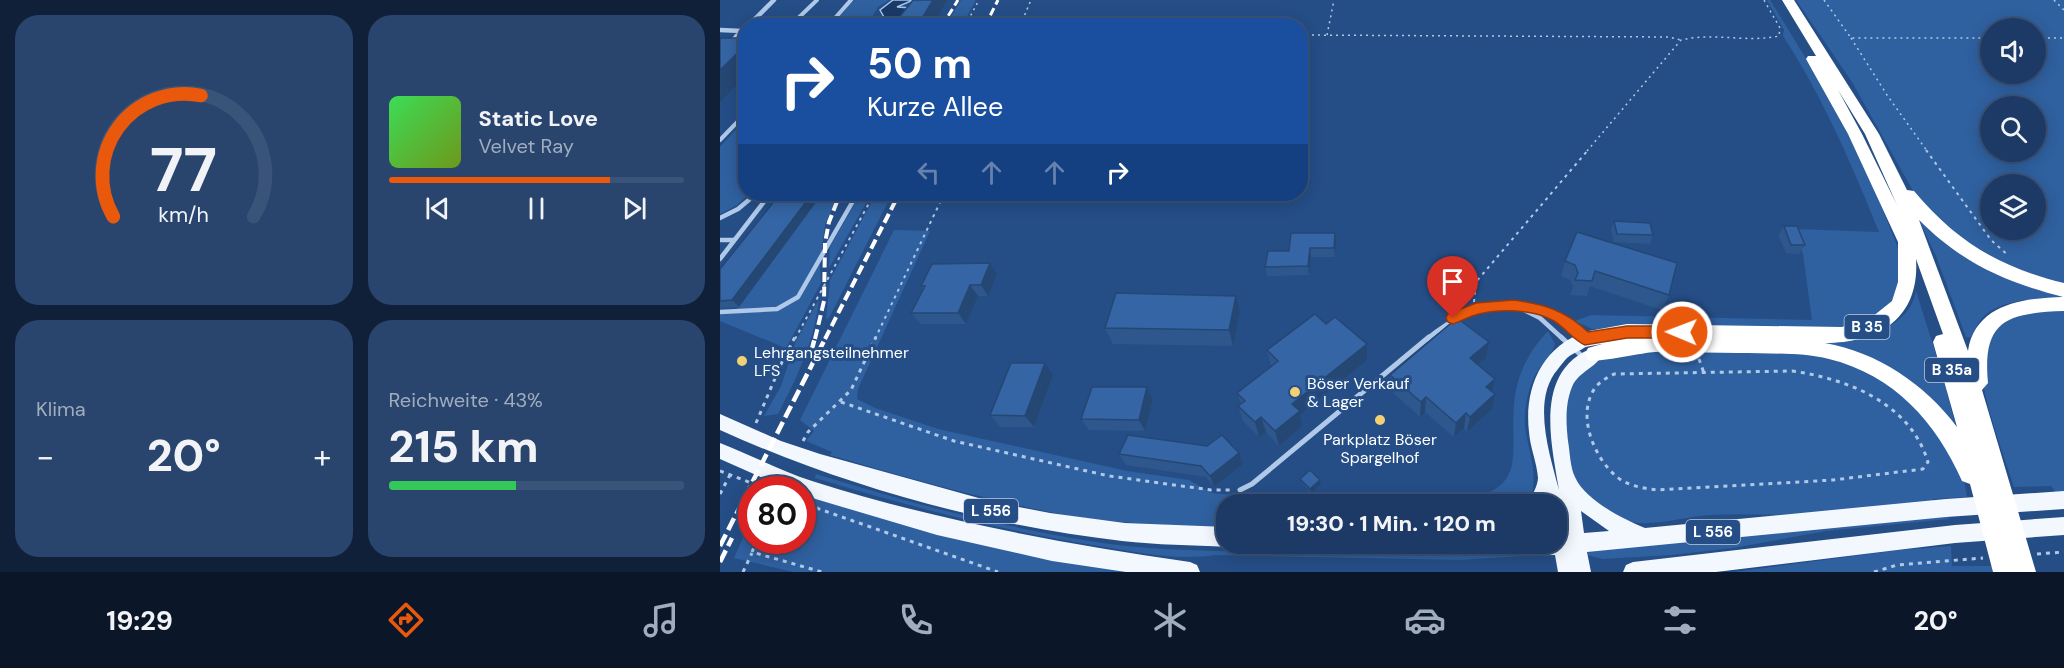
<!DOCTYPE html>
<html lang="de">
<head>
<meta charset="utf-8">
<style>
  body { margin:0; font-family:"DM Sans",sans-serif; background:#29456e; color:#f1f3f6; height:100vh; display:flex; flex-direction:column; font-size:22px; white-space:nowrap }
  * { box-sizing:border-box; margin:0 }
  p { font-size:20px; color:#a0adbf }
  .icon { flex:none; width:33px; height:33px; fill:none; stroke:currentColor; stroke-width:2; stroke-linecap:round; stroke-linejoin:round }
  .map { position:relative; flex:1; overflow:hidden }
  .details { display:flex; flex-direction:column; gap:15px; padding:15px; background:#0f2038; width:720px }
  .details>* { flex:none }
  .top-card { position:absolute; left:18px; top:18px; width:570px; height:183px; border-radius:24px; box-shadow:0 3px 15px #0003,0 0 0 2px #3a5479; background:#1a4fa0; color:#fff; overflow:hidden }
  .fabs { position:absolute; left:1260px; top:18px; display:grid; gap:12px }
  .fabs a { display:grid; place-items:center; width:66px; height:66px; border-radius:50%; background:#1c3a65; box-shadow:0 3px 15px #0003,0 0 0 2px #3a5479; font-size:30px }
  .speed { position:absolute; left:18px; top:476px; display:flex; gap:12px; font-size:30px; font-weight:700; text-align:center }
  .speed>* { display:grid; place-content:center; width:78px; height:78px; border-radius:50%; background:#1c3a65; box-shadow:0 3px 15px #0003,0 0 0 2px #3a5479; line-height:1 }
  .speed .limit { border:9px solid #d22; background:#fff; color:#111 }
  .pin { position:absolute; display:grid; place-items:center; width:51px; height:51px; color:#fff; margin:-62px -26px; border-radius:50% 50% 50% 0; rotate:-45deg; box-shadow:0 0 6px #0007 }
  .pin .icon { rotate:45deg }
  .me { position:absolute; width:66px; margin:-33px; rotate:271deg; stroke-linejoin:round; filter:drop-shadow(0 0 4px #0008) }
  .turn { display:flex; align-items:center; gap:21px; height:126px; padding:0 30px; font-size:27px }
  .turn .icon { width:78px; height:78px; stroke-width:2.5 }
  .turn b { display:block; font-size:42px; line-height:51px }
  .lanes { display:flex; align-items:center; height:57px; padding:0 30px; background:#0003; justify-content:center; gap:30px; direction:ltr }
  .lanes .off { opacity:.35 }
  .big { font-size:45px; font-weight:800; line-height:1.1 }
  .details .tile { flex:1; display:flex; flex-direction:column; justify-content:center; gap:9px; min-width:0; padding:0 21px; border-radius:24px; background:#29456e }
  .details .dial { align-items:center; gap:0 }
  .dial svg { height:156px; overflow:visible; fill:none; stroke:#3a5479; stroke-width:7; stroke-linecap:round; text-anchor:middle }
  .dial text { fill:#f1f3f6; stroke:none }
  .song { display:flex; align-items:center; gap:18px }
  .cover { width:72px; height:72px; border-radius:9px; background:linear-gradient(135deg,hsl(130 70% 55%),hsl(80 70% 35%)) }
  .played { height:6px; border-radius:3px; background:linear-gradient(90deg,#ea580c 75%,#3a5479 75%) }
  .keys { display:flex; justify-content:space-around; direction:ltr }
  .heat { display:flex; justify-content:space-between; align-items:center; font-size:33px; direction:ltr }
  .charge { height:9px; border-radius:4px; background:linear-gradient(90deg,#34c759 43%,#3a5479 0) }
  .details .tiles { flex:1; display:grid; gap:15px; grid-template-columns:repeat(2,1fr) }
  .trip { position:absolute; left:496px; top:494px; width:351px; height:60px; border-radius:24px; background:#1c3a65; box-shadow:0 3px 15px #0003,0 0 0 2px #3a5479; font-weight:800; line-height:60px; text-align:center }
  .tabs { display:flex; height:96px; justify-content:space-around; align-items:center; background:#0b1728; color:#a0adbf }
  .tabs .icon { width:42px; height:42px }
  .tabs .active { color:#ea580c }
  .tabs b { font-size:27px; color:#f1f3f6 }
  main { display:flex; flex:1; min-height:0 }
  .map>svg:first-child { display:block }
  .green { fill:#2f609f; fill-rule:evenodd }
  .water { fill:#1a3a67; stroke:#a4c3ea; stroke-width:1.5 }
  .lines { fill:none; stroke-linecap:round; stroke-linejoin:round }
  .path-far2 { stroke:#b0c9e9; stroke-width:1.5; stroke-dasharray:2 4; stroke-linecap:butt }
  .path-far1 { stroke:#b0c9e9; stroke-width:2; stroke-dasharray:3 4.5; stroke-linecap:butt }
  .path { stroke:#b0c9e9; stroke-width:3; stroke-dasharray:4 5; stroke-linecap:butt }
  .lane-far2 { stroke:#b0c9e9; stroke-width:4 }
  .lane-far1 { stroke:#b0c9e9; stroke-width:4.5 }
  .lane { stroke:#b0c9e9; stroke-width:5 }
  .street { stroke:#b0c9e9; stroke-width:4.5 }
  .primary { fill:#f3f7fe; fill-rule:evenodd }
  .highway { fill:#fff; fill-rule:evenodd }
  .rail-far2 { stroke:#fff; stroke-width:3; stroke-dasharray:8 4; stroke-linecap:butt }
  .rail-far1 { stroke:#fff; stroke-width:4; stroke-dasharray:10 4.5; stroke-linecap:butt }
  .rail { stroke:#fff; stroke-width:4.5; stroke-dasharray:13 5; stroke-linecap:butt }
  .wall { fill:#2e578d }
  .shaded-wall { fill:#254773 }
  .building { fill:#3565a4; stroke:#254773; stroke-width:1.5 }
  .route { fill:#ea580c; stroke:#983908; stroke-width:1.5 }
  .poi-dot { fill:#f3d074; stroke:#254e87; stroke-width:2 }
  .labels { text-anchor:middle; stroke-width:6; stroke-linejoin:round; paint-order:stroke }
  .shield { fill:#254e87; stroke:#becadb; stroke-width:1.5 }
  .shield-label { font-size:15px; font-weight:bold; fill:#fff }
  .poi-label { font-size:16px; fill:#fff; stroke:#254e87; text-anchor:start }
</style>
</head>
<body>
<main>
<section class="details">
<div class="tiles">
<div class="tile dial"><svg viewBox="0 0 100 80">
<path d="M14 69A42 42 0 1 1 86 69"/>
<path d="M14 69A42 42 0 0 1 59 7" stroke="#ea580c"/>
<text x="50" y="56" font-size="32" font-weight="700">77</text>
<text x="50" y="72" font-size="11">km/h</text>
</svg></div>
<div class="tile">
<div class="song"><i class="cover"></i><div><b>Static Love</b><p>Velvet Ray</p></div></div>
<div class="played"></div>
<div class="keys"><svg class="icon" aria-label="previous" viewBox="0 0 24 24"><path d="M18 5L8 12l10 7zM5 5v14"/></svg><svg class="icon" aria-label="pause" viewBox="0 0 24 24"><path d="M8 5v14M16 5v14"/></svg><svg class="icon" aria-label="next" viewBox="0 0 24 24"><path d="M6 5l10 7-10 7zM19 5v14"/></svg></div>
</div>
<div class="tile"><p>Klima</p>
<div class="heat"><a>−</a><b class="big">20°</b><a>+</a></div>
</div>
<div class="tile"><p>Reichweite · 43%</p><b class="big">215 km</b><div class="charge"></div></div>
</div>
</section>
<div class="map">
<svg width="1344" height="572" viewBox="0 0 1344 572">
  <rect width="100%" height="100%" fill="#254e87"/>
  <g class="green">
    <polygon points="134,0 169,0 158,7 152,17 161,23 173,24 172,26 111,25"/>
    <polygon points="241,0 256,0 242,25 226,25"/>
    <path d="M1047,0H1050L1098,78L1131,140L1156,193L1180,253L1179,294L1158,316L1122,329L882,330L872,329L855,321L871,315L1092,320L1083,254L1074,229L1159,232C1132,165 1103,97 1063,36L1064,30Z"/>
    <path d="M1076,0H1344V286L1322,280L1258,253L1201,205L1132,82ZM1270,28H1316V74H1270ZM1270,106H1316V152H1270ZM1270,184H1316V230H1270Z"/>
    <polygon points="25,123 26,194 29,194 17,205 0,214 0,147 21,124"/>
    <polygon points="102,194 118,194 105,225 100,264 101,283 63,354 55,355 63,347 0,321 0,312 15,312"/>
    <polygon points="140,194 151,194 109,268 110,247"/>
    <polygon points="156,194 172,194 109,318 106,319 110,280"/>
    <path d="M1199,220C1239,261 1289,283 1344,297C1318,300 1284,297 1263,317C1257,324 1255,330 1251,337H1246L1216,256Z"/>
    <path d="M174,230L210,231L138,389L137,399L155,408L218,429L407,471L469,480L491,493L567,499L742,500C808,489 790,456 794,405C796,376 808,352 828,331L835,344C832,355 823,362 817,372C808,386 804,409 805,426C808,452 821,479 808,504H507V528C450,525 391,524 335,513C259,498 184,477 110,455L112,452L86,441L94,431L80,420Z"/>
    <path d="M1196,291L1221,370L1236,427L1132,353L884,341L1137,339C1162,332 1191,320 1196,291Z"/>
    <path d="M99,299C95,339 77,378 58,414L44,416L61,386L76,341Z"/>
    <path d="M1344,310V494H1337L1331,486L1294,487C1285,458 1258,388 1262,362C1264,344 1277,322 1294,315C1308,310 1329,311 1344,310Z"/>
    <path d="M964,351L1101,355L1147,370L1195,402L1242,467L1247,497L1213,499L1214,503C1170,507 1126,512 1083,514C1052,516 1022,513 991,515C963,516 928,530 901,519C885,513 868,500 859,485C841,454 836,391 867,366C892,346 934,352 964,351Z"/>
    <path d="M96,474C186,502 277,526 370,541C422,550 476,550 529,552C626,556 722,558 820,552L816,555L739,560L495,555C455,561 417,552 378,546C280,530 190,507 95,478Z"/>
    <polygon points="95,499 413,572 73,572 14,558 31,519 32,540 82,540 83,502"/>
    <polygon points="1229,516 1229,519 1106,531 1013,548 951,555 883,559 867,555 869,551"/>
    <polygon points="1231,546 1232,566 1272,566 1273,572 1013,572 1180,550"/>
  </g>
  <polygon class="water" points="173,0 193,0 177,7 191,8 180,24 177,24 180,19 164,17 160,10"/>
  <g class="lines">
    <g class="path-far2">
      <polyline points="1104,0 1131,38 1270,38"/>
      <polyline points="1334,0 1344,10"/>
      <polyline points="245,26 259,0"/>
      <polyline points="300,26 311,0"/>
      <polyline points="580,35 949,37 961,40"/>
      <polyline points="607,35 614,0"/>
      <polyline points="1131,38 1167,95 1207,151"/>
      <polyline points="1316,38 1344,38"/>
      <path d="M867,151L961,40C994,32 1026,43 1059,36L1060,28L1044,0"/>
    </g>
    <g class="path-far1">
      <polyline points="1206,150 1271,240 1289,256"/>
      <polyline points="754,302 756,282 868,150"/>
      <polyline points="75,339 154,194"/>
      <polyline points="155,339 224,194"/>
    </g>
    <g class="path">
      <polyline points="979,359 984,373"/>
      <path d="M1072,371C1128,379 1190,403 1208,462L1203,469L1113,480L937,490C923,488 908,486 897,477C874,458 856,415 875,388C880,381 887,378 894,374Z"/>
      <polyline points="121,402 234,441 389,476 491,490 512,490"/>
      <polyline points="36,423 62,362 75,337"/>
      <polyline points="83,441 88,432 131,390 156,337"/>
      <polyline points="0,471 47,489"/>
      <polyline points="0,494 12,471"/>
      <polyline points="88,505 278,572"/>
      <polyline points="37,540 32,552 102,572"/>
      <polyline points="1317,554 1344,552"/>
      <polyline points="23,572 32,553"/>
      <polyline points="1154,572 1177,565 1263,558"/>
    </g>
    <g class="lane-far2">
      <polyline points="70,26 97,0"/>
      <polyline points="108,26 131,0"/>
      <polyline points="16,36 26,36"/>
      <polyline points="0,140 26,113"/>
    </g>
    <g class="lane-far1">
      <polyline points="0,218 18,209 36,194"/>
      <polyline points="0,240 14,240"/>
      <polyline points="0,259 50,194"/>
      <polyline points="802,309 820,318 843,339"/>
      <polyline points="0,312 57,309 78,297 137,194"/>
      <path d="M707,339C757,297 811,294 862,336"/>
    </g>
    <g class="lane">
      <polyline points="841,337 863,357"/>
      <polyline points="520,490 532,484 709,337"/>
    </g>
    <g class="street">
      <polyline points="28,26 54,0"/>
      <polyline points="0,30 22,31 0,53"/>
    </g>
    <g class="primary">
      <path d="M865,332L871,334L873,339C868,349 855,351 847,358C844,361 841,365 838,369C811,400 830,455 839,490C831,442 813,369 875,347L881,349L883,354C877,367 858,372 852,387C845,404 846,423 848,441C850,452 850,467 855,477C865,500 903,519 925,528L1226,499L1344,491V509L1226,517L867,552L871,572H838L835,555L765,556L673,553L666,550L663,543H837V504H809C811,496 818,486 818,478C817,463 810,447 809,432C804,389 821,347 865,332ZM861,511L889,531L864,533Z"/>
      <path d="M0,414L61,441L100,454L273,502L330,513L405,523L507,527V543H514L507,547C472,545 437,545 402,541C265,525 126,487 0,430Z"/>
      <path d="M0,443C31,455 61,471 92,481C218,521 341,543 470,562L477,565L480,572H406L332,561L217,535L82,495V489H68L0,459Z"/>
      <polygon points="1344,517 1344,535 1235,543 996,572 903,572 906,565 913,562 1235,525"/>
    </g>
    <path class="highway" d="M1062,0H1074L1159,134L1187,190L1194,191C1237,242 1279,267 1344,283V311C1287,313 1262,320 1268,383L1262,390L1316,572H1273L1250,484L1242,481C1216,422 1174,375 1109,359C1080,352 1048,354 1018,353C990,353 963,351 935,352C920,353 879,363 868,360L865,354L868,348L882,344L865,347L858,345L855,339L858,333L907,324L1122,327L1152,317L1172,301L1178,282V242L1128,134L1086,59L1088,56H1096ZM1118,90L1145,134L1177,205L1142,134ZM1199,220C1242,263 1285,282 1343,297C1304,298 1255,304 1248,351ZM1196,259L1223,334L1216,336L1213,342L1237,427C1205,384 1157,352 1105,343C1159,343 1200,318 1196,259Z"/>
    <g class="rail-far2">
      <polyline points="222,26 238,0"/>
      <polyline points="265,26 278,0"/>
    </g>
    <g class="rail-far1">
      <polyline points="95,339 104,301 105,243 109,222 120,194"/>
      <polyline points="105,339 179,194"/>
    </g>
    <g class="rail">
      <polyline points="91,353 95,337"/>
      <polyline points="0,546 106,337"/>
      <polyline points="0,562 12,538"/>
    </g>
  </g>
  <g class="wall">
    <polygon points="227,0 213,26 181,26 177,20"/>
    <polygon points="894,221 933,235 930,244 894,242 891,230"/>
    <polygon points="1064,226 1085,245 1079,254 1066,253 1058,235"/>
    <polygon points="615,233 616,242 615,257 591,257 589,275 547,276 545,267 569,251"/>
    <polygon points="845,261 949,295 942,310 870,286 867,296 850,295 853,287 850,280 841,276"/>
    <polygon points="270,263 277,274 268,296 258,296 246,324 201,324 191,313 203,289 201,286"/>
    <polygon points="0,269 19,307 0,308"/>
    <polygon points="520,312 513,346 393,344 385,328"/>
    <polygon points="606,324 647,344 647,360 580,415 582,426 559,446 546,432 539,437 523,421 518,406 521,404 517,393 551,366 547,350"/>
    <polygon points="769,342 766,358 759,365 775,379 773,392 775,394 772,409 747,432 744,428 734,437 705,412 700,417 670,390 670,375"/>
    <polygon points="333,375 314,427 280,427 270,415"/>
    <polygon points="427,387 433,399 425,431 369,430 361,419"/>
    <polygon points="399,454 523,464 494,487 486,477 406,465"/>
    <polygon points="580,479 601,484 591,493 581,482"/>
  </g>
  <g class="shaded-wall">
    <polygon points="213,0 227,0 213,26 204,26 201,20"/>
    <polygon points="26,45 26,76 0,102 0,70"/>
    <polygon points="92,194 102,194 19,307 12,300"/>
    <polygon points="615,233 616,242 615,257 614,248"/>
    <polygon points="590,248 591,257 589,275 588,266"/>
    <polygon points="270,263 277,274 268,296 261,285"/>
    <polygon points="250,285 258,296 246,324 238,313"/>
    <polygon points="516,296 520,312 513,346 509,330"/>
    <polygon points="769,342 766,358 748,374 750,358"/>
    <polygon points="647,344 647,360 580,415 582,426 559,446 555,431 572,404"/>
    <polygon points="325,363 333,375 314,427 305,416"/>
    <polygon points="775,379 772,394 766,387"/>
    <polygon points="427,387 433,399 425,431 419,420"/>
    <polygon points="775,394 772,409 747,432 750,417"/>
    <polygon points="706,397 705,412 700,417 701,402"/>
    <polygon points="746,413 744,428 734,437 736,423"/>
    <polygon points="541,417 546,432 539,437 535,422"/>
    <polygon points="519,453 523,464 494,487 490,476"/>
    <polygon points="600,480 601,484 591,493 590,489"/>
  </g>
  <g class="building">
    <polygon points="193,0 213,0 201,20 177,20"/>
    <polygon points="0,38 26,38 26,45 0,70"/>
    <polygon points="60,194 92,194 12,300 0,301 0,269"/>
    <polygon points="894,221 930,223 933,235 897,234"/>
    <polygon points="1064,226 1077,226 1085,245 1071,245"/>
    <polygon points="857,232 957,263 949,295 875,271 872,281 855,280 858,273 855,265 845,261"/>
    <polygon points="571,233 615,233 614,248 590,248 588,266 545,267 548,251 569,251"/>
    <polygon points="270,263 261,285 250,285 238,313 191,313 205,286 201,286 212,264"/>
    <polygon points="396,293 516,296 509,330 385,328"/>
    <polygon points="595,314 606,324 615,317 647,344 572,404 580,411 555,431 541,417 535,422 518,406 525,401 517,393 558,361 547,350"/>
    <polygon points="737,318 769,342 750,358 775,379 766,387 775,394 750,417 746,413 736,423 706,397 701,402 670,375"/>
    <polygon points="291,363 325,363 305,416 270,415"/>
    <polygon points="372,387 427,387 419,420 361,419"/>
    <polygon points="408,435 487,446 502,435 519,453 490,476 481,466 399,454"/>
    <polygon points="590,470 600,480 590,489 580,479"/>
  </g>
  <path class="route" d="M794,300C824,304 846,311 868,332L907,326H962L967,328L969,332L967,336L962,338H907L865,345C853,340 844,326 832,320C812,309 780,309 759,314C750,316 741,321 733,324L728,322L726,318L728,314L756,303Z"/>
  <g class="poi-dot">
    <circle cx="22" cy="361" r="6"/>
    <circle cx="575" cy="392" r="6"/>
    <circle cx="660" cy="420" r="6"/>
  </g>
  <g class="labels">
    <g class="shield">
      <rect x="1124.5" y="315" width="45" height="24" rx="4.5"/>
      <rect x="1205" y="358" width="54" height="24" rx="4.5"/>
      <rect x="244" y="499" width="54" height="24" rx="4.5"/>
      <rect x="966" y="520" width="54" height="24" rx="4.5"/>
    </g>
    <g class="shield-label">
      <text x="1147" y="332">B 35</text>
      <text x="1232" y="375">B 35a</text>
      <text x="271" y="516">L 556</text>
      <text x="993" y="537">L 556</text>
    </g>
    <g class="poi-label">
      <text x="34" y="358">Lehrgangsteilnehmer<tspan x="34" dy="18">LFS</tspan></text>
      <text x="587" y="389">Böser Verkauf<tspan x="587" dy="18">&amp; Lager</tspan></text>
      <text x="660" y="445" text-anchor="middle">Parkplatz Böser<tspan x="660" dy="18">Spargelhof</tspan></text>
    </g>
  </g>
</svg>
<div class="fabs">
<a><svg class="icon" aria-label="sound" viewBox="0 0 24 24"><path d="M4 9h4l5-4v14l-5-4H4zM17 9q2 3 0 6"/></svg></a>
<a><svg class="icon" aria-label="search" viewBox="0 0 24 24"><circle cx="10" cy="10" r="6"/><path d="M15 15l6 6"/></svg></a>
<a><svg class="icon" aria-label="layers" viewBox="0 0 24 24"><path d="M12 4l9 5-9 5-9-5zM3 14l9 5 9-5"/></svg></a>
</div>
<div class="speed"><div class="limit">80</div></div>
<div class="pin" style="left:733px;top:318px;background:#d93025"><svg class="icon" aria-label="arrive" viewBox="0 0 24 24"><path d="M6 21V4h12l-3 4 3 4H6"/></svg></div>
<svg class="me" style="left:962px;top:332px" viewBox="-20 -20 40 40"><circle r="17" fill="#ea580c" stroke="#fff" stroke-width="3"/><path d="M0-11L8 9 0 5-8 9z" fill="#fff"/></svg>
<div class="trip">19:30 · 1 Min. · 120 m</div>
<div class="top-card">
<div class="turn"><svg class="icon" aria-label="right" viewBox="0 0 24 24"><path d="M7 20v-9h11M14 6l5 5-5 5"/></svg><div><b>50 m</b>Kurze Allee</div></div>
<div class="lanes"><svg class="icon off" aria-label="left" viewBox="0 0 24 24"><path d="M17 20v-9H6M10 6l-5 5 5 5"/></svg><svg class="icon off" aria-label="ahead" viewBox="0 0 24 24"><path d="M12 20V5M6 11l6-6 6 6"/></svg><svg class="icon off" aria-label="ahead" viewBox="0 0 24 24"><path d="M12 20V5M6 11l6-6 6 6"/></svg><svg class="icon" aria-label="right" viewBox="0 0 24 24"><path d="M7 20v-9h11M14 6l5 5-5 5"/></svg></div>
</div>
</div>
</main>
<nav class="tabs">
<b>19:29</b>
<svg class="icon active" aria-label="directions" viewBox="0 0 24 24"><path d="M12 3l9 9-9 9-9-9zM9 14v-3h6M13 9l2 2-2 2"/></svg>
<svg class="icon" aria-label="music" viewBox="0 0 24 24"><path d="M9 18V5l10-2v13"/><circle cx="6" cy="18" r="3"/><circle cx="16" cy="16" r="3"/></svg>
<svg class="icon" aria-label="phone" viewBox="0 0 24 24"><path d="M5 4h4l2 5-3 2q2 4 5 5l2-3 5 2v4C11 20 4 13 5 4z"/></svg>
<svg class="icon" aria-label="climate" viewBox="0 0 24 24"><path d="M12 3v18M4 7l16 10M4 17L20 7"/></svg>
<svg class="icon" aria-label="car" viewBox="0 0 24 24"><path d="M5 17H2v-5l4-1 3-4h7l3 4 3 1v5h-3M9 17h6M6 11h13"/><circle cx="7" cy="17" r="2"/><circle cx="17" cy="17" r="2"/></svg>
<svg class="icon" aria-label="filters" viewBox="0 0 24 24"><path d="M4 7h16M4 17h16"/><circle cx="9" cy="7" r="2"/><circle cx="15" cy="17" r="2"/></svg>
<b>20°</b>
</nav>
</body>
</html>
